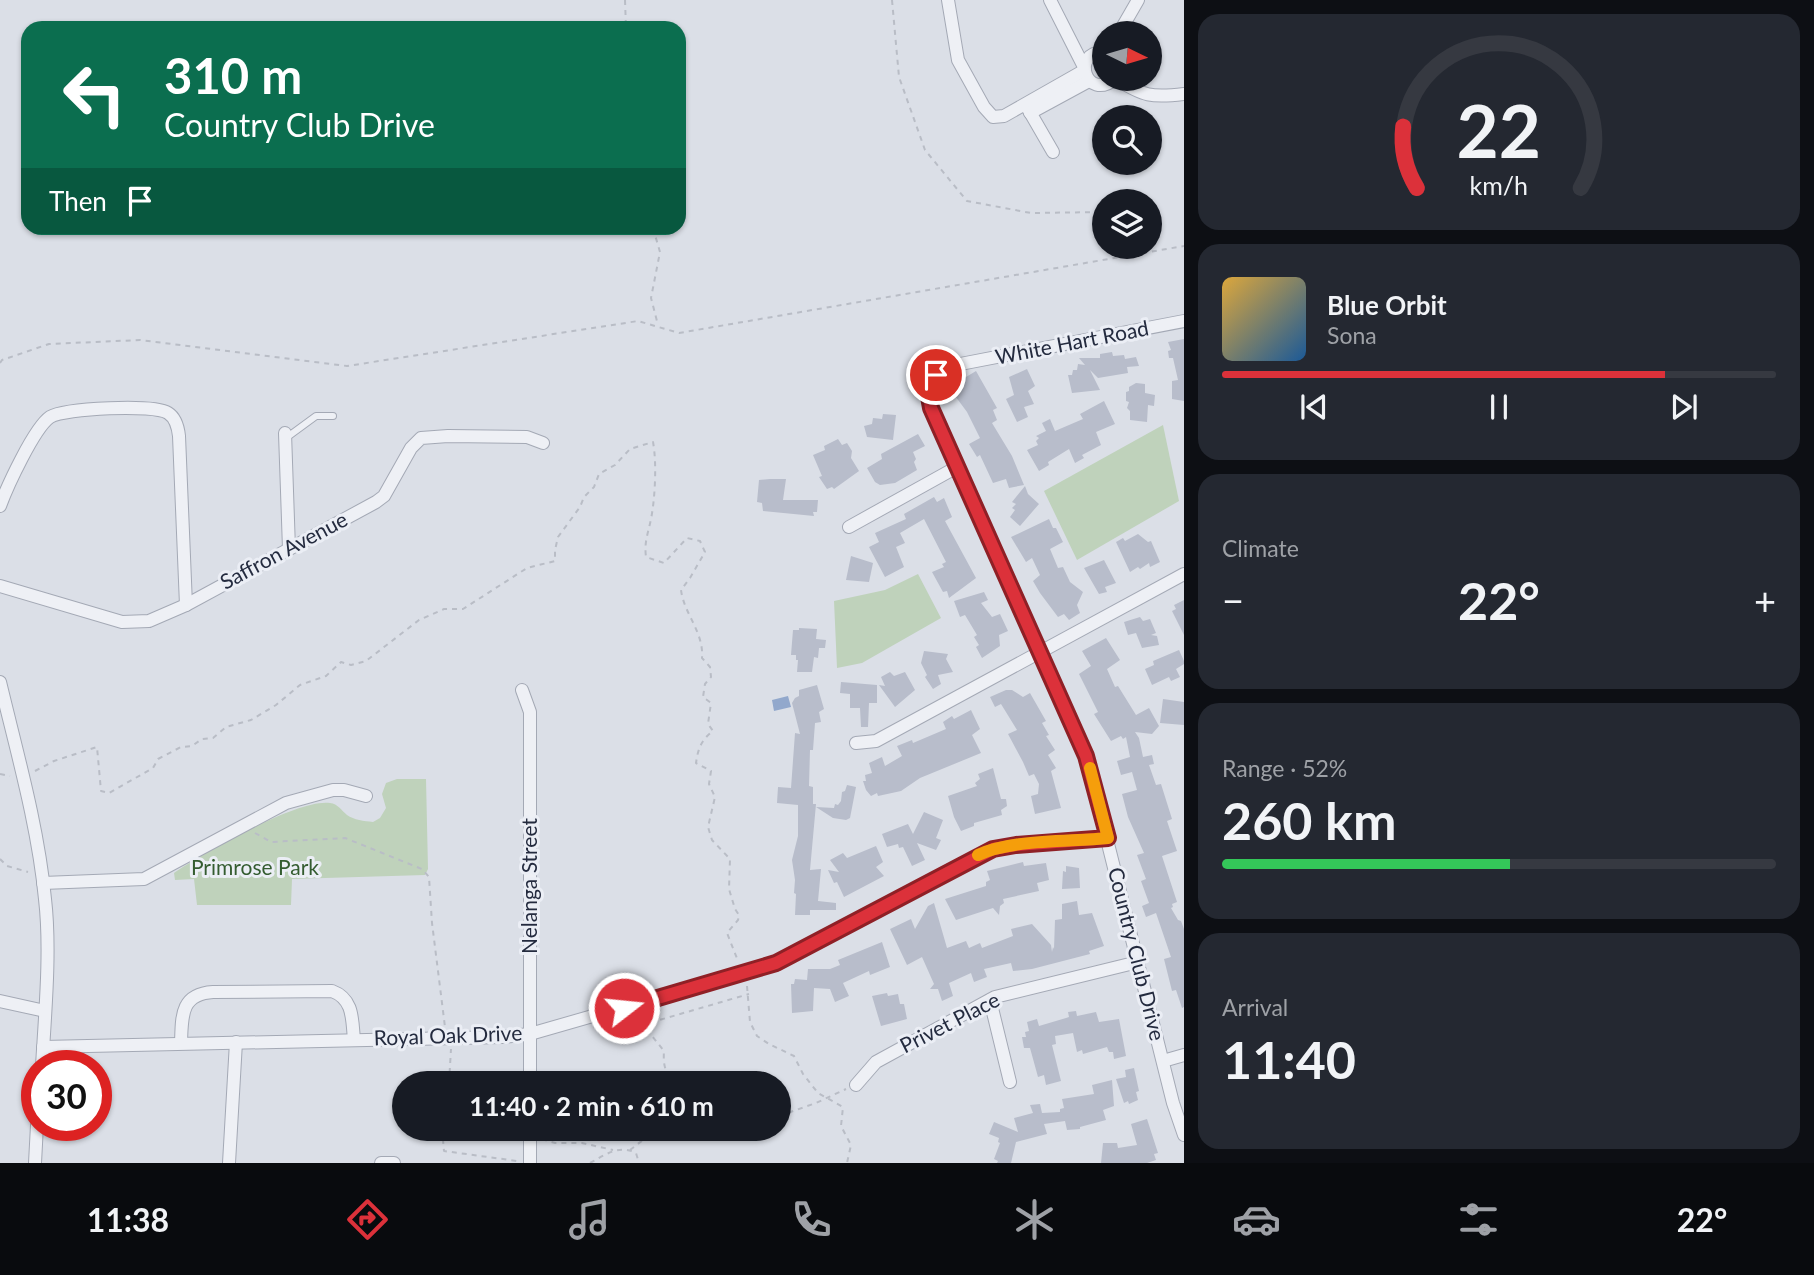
<!DOCTYPE html>
<html lang="en">
<head>
<meta charset="utf-8">
<style>
  body { margin:0; font-family:Lato,sans-serif; background:#242831; color:#f1f3f6; height:100vh; display:flex; flex-direction:column; font-size:26px; white-space:nowrap }
  * { box-sizing:border-box; margin:0 }
  p { font-size:23px; color:#9ea1a6 }
  .icon { flex:none; width:38px; height:38px; fill:none; stroke:currentColor; stroke-width:2; stroke-linecap:round; stroke-linejoin:round }
  .map { position:relative; flex:1; overflow:hidden }
  .drawer { display:flex; flex-direction:column; gap:14px; padding:14px; background:#0d0f14; width:630px }
  .drawer>* { flex:none }
  .top-card { position:absolute; left:21px; top:21px; width:665px; height:214px; border-radius:21px; box-shadow:0 2px 5px #0004; background:#0b6e4f; color:#fff; overflow:hidden }
  .needle { width:46px; rotate:95deg }
  .buttons { position:absolute; left:1092px; top:21px; display:grid; gap:14px }
  .buttons a { display:grid; place-items:center; width:70px; height:70px; border-radius:50%; background:#171b24; box-shadow:0 2px 5px #0004; font-size:35px }
  .speed { position:absolute; left:21px; top:1050px; display:flex; gap:14px; font-size:35px; font-weight:700; text-align:center }
  .speed>* { display:grid; place-content:center; width:91px; height:91px; border-radius:50%; background:#171b24; box-shadow:0 2px 5px #0004; line-height:1 }
  .speed .limit { border:10px solid #d22; background:#fff; color:#111 }
  .pin { position:absolute; display:grid; place-items:center; width:60px; height:60px; color:#fff; margin:-30px; border:4px solid #fff; border-radius:50%; box-shadow:0 2px 7px #0007 }
  .me { position:absolute; width:77px; margin:-38px; rotate:74deg; stroke-linejoin:round; filter:drop-shadow(0 0 5px #0008) }
  .turn { display:flex; align-items:center; gap:24px; height:147px; padding:0 28px; font-size:32px }
  .turn .icon { width:91px; height:91px; stroke-width:2.5 }
  .turn b { display:block; font-size:49px; line-height:60px }
  .then { display:flex; align-items:center; height:66px; padding:0 28px; background:#0003; gap:14px; font-size:26px }
  .big { font-size:52px; font-weight:700; line-height:1.1 }
  .drawer .widget { flex:1; display:flex; flex-direction:column; justify-content:center; gap:10px; min-width:0; padding:0 24px; border-radius:21px; background:#242831 }
  .drawer .dial { align-items:center; gap:0 }
  .dial svg { height:182px; overflow:visible; fill:none; stroke:#363941; stroke-width:7; stroke-linecap:round; text-anchor:middle }
  .dial text { fill:#f1f3f6; stroke:none }
  .song { display:flex; align-items:center; gap:21px }
  .cover { width:84px; height:84px; border-radius:10px; background:linear-gradient(135deg,hsl(40 70% 55%),hsl(210 70% 35%)) }
  .played { height:7px; border-radius:4px; background:linear-gradient(90deg,#dc313a 80%,#363941 80%) }
  .keys { display:flex; justify-content:space-around; direction:ltr }
  .heat { display:flex; justify-content:space-between; align-items:center; font-size:38px; direction:ltr }
  .charge { height:10px; border-radius:5px; background:linear-gradient(90deg,#34c759 52%,#363941 0) }
  .trip { position:absolute; left:392px; top:1071px; width:399px; height:70px; border-radius:35px; background:#171b24; box-shadow:0 2px 5px #0004; font-weight:700; line-height:70px; text-align:center }
  .tabs { display:flex; height:112px; justify-content:space-around; align-items:center; background:#090b0e; color:#9ea1a6 }
  .tabs .icon { width:49px; height:49px }
  .tabs .current { color:#dc313a }
  .tabs b { font-size:32px; color:#f1f3f6 }
  main { display:flex; flex:1; min-height:0 }
  .map>svg:first-child { display:block }
  .green { fill:#bfd2bb }
  .water { fill:#92a8cc }
  .building { fill:#b8bdcb }
  .lines { fill:none; stroke-linecap:round; stroke-linejoin:round }
  .service-casing { stroke:#a4a9b5; stroke-width:8 }
  .minor-casing { stroke:#a4a9b5; stroke-width:14 }
  .path { stroke:#b9bdc6; stroke-width:2; stroke-dasharray:5 5; stroke-linecap:butt }
  .service { stroke:#eef0f5; stroke-width:6 }
  .minor { stroke:#eef0f5; stroke-width:12 }
  .route-casing { stroke:#8f2026; stroke-width:18 }
  .route { stroke:#dc313a; stroke-width:12 }
  .slow { stroke:#f59e0b; stroke-width:12 }
  .labels { text-anchor:middle; stroke-width:6; stroke-linejoin:round; paint-order:stroke }
  .street-label { font-size:21px; fill:#242b3f; stroke:#ebeef5 }
  .park-label { font-size:21px; fill:#345c30; stroke:#ebeef5 }
</style>
</head>
<body>
<main>
<div class="map">
<svg width="1184" height="1163" viewBox="0 0 1184 1163">
  <rect width="100%" height="100%" fill="#dbdfe7"/>
  <g class="green">
    <polygon points="1163,425 1179,501 1077,560 1044,491"/>
    <polygon points="918,574 941,618 862,663 837,668 834,601 885,590"/>
    <path d="M397,779H426L428,869L425,875L292,879L291,905H197L194,879L175,880L174,873C202,854 298,798 330,803C338,804 341,810 347,815C354,820 364,821 373,822L380,818L386,808L382,794L386,783Z"/>
  </g>
  <polygon class="water" points="788,696 791,707 774,711 772,700"/>
  <g class="building">
    <polygon points="1184,339 1184,401 1172,399 1172,381 1178,380 1173,358 1169,358 1168,351 1171,350 1168,342"/>
    <polygon points="1112,352 1113,356 1124,355 1125,359 1136,357 1139,366 1127,367 1128,373 1098,378 1090,370 1100,390 1072,393 1068,375 1072,375 1073,370 1077,370 1078,364 1085,365 1079,358 1100,358 1100,354"/>
    <polygon points="1027,369 1035,386 1028,391 1034,404 1024,407 1028,417 1017,422 1006,399 1014,395 1009,377"/>
    <polygon points="976,371 997,408 993,410 997,420 992,423 1012,456 1024,485 1009,488 1006,479 993,483 980,455 977,457 969,444 980,438 967,412 947,385 951,383 950,381 958,376 961,380"/>
    <polygon points="1136,383 1145,384 1145,393 1155,395 1154,406 1148,405 1147,422 1130,420 1130,411 1127,408 1129,402 1126,401 1126,392 1129,391 1129,387"/>
    <polygon points="1104,401 1115,424 1096,432 1101,445 1082,455 1084,458 1075,463 1069,449 1048,462 1049,465 1039,471 1027,450 1038,445 1036,441 1039,438 1036,436 1046,431 1042,423 1050,419 1055,431 1083,419 1080,414"/>
    <polygon points="883,414 896,415 893,440 867,437 864,426 872,424 873,418 882,419"/>
    <polygon points="918,434 925,446 913,452 916,459 914,462 917,470 895,483 880,485 875,482 867,468 882,459 881,454"/>
    <polygon points="838,439 842,445 847,443 852,451 851,458 859,471 834,489 832,487 827,489 819,477 822,476 813,455 825,450 824,446"/>
    <polygon points="770,479 786,479 783,500 818,500 817,512 813,512 814,516 763,511 762,503 757,502 759,480"/>
    <polygon points="1025,486 1028,494 1039,504 1020,526 1010,517 1015,510 1012,508 1016,504 1012,502"/>
    <polygon points="934,497 937,502 944,498 952,517 945,521 976,578 949,598 947,591 943,592 932,572 944,567 942,564 946,562 924,519 900,533 905,543 896,547 904,567 885,577 869,547 879,542 875,533 906,519 904,514"/>
    <polygon points="1049,519 1053,528 1056,528 1063,542 1050,549 1058,568 1063,567 1070,582 1083,592 1077,605 1080,613 1069,620 1064,614 1058,617 1040,593 1033,581 1040,575 1032,558 1026,562 1011,537"/>
    <polygon points="1138,534 1148,542 1151,541 1160,562 1150,567 1149,563 1140,569 1138,567 1130,572 1116,542 1123,538 1125,541"/>
    <polygon points="851,556 873,563 869,582 846,580"/>
    <polygon points="1104,560 1116,583 1105,587 1107,592 1099,594 1084,568"/>
    <polygon points="984,592 988,600 981,603 992,617 1000,614 1008,631 999,635 1000,646 982,658 976,647 979,645 974,637 977,635 965,615 960,617 954,601"/>
    <polygon points="1184,600 1184,635 1172,611 1176,609 1174,605"/>
    <polygon points="1140,617 1143,621 1150,619 1156,633 1151,635 1157,636 1159,645 1142,648 1136,633 1128,635 1124,622"/>
    <polygon points="799,628 817,629 816,639 826,640 825,648 819,648 818,658 814,657 812,672 797,672 798,660 796,660 796,655 791,655 793,630 799,630"/>
    <polygon points="1106,638 1120,660 1107,669 1115,687 1118,686 1136,715 1149,708 1159,726 1152,734 1135,732 1139,738 1143,757 1152,755 1154,764 1149,765 1156,785 1161,784 1172,819 1167,821 1177,851 1162,856 1177,902 1172,904 1173,907 1171,908 1178,920 1181,921 1184,929 1184,1007 1182,1008 1176,990 1172,991 1164,959 1171,957 1156,913 1146,917 1142,906 1149,903 1141,881 1146,879 1137,855 1144,853 1128,817 1122,794 1137,790 1132,772 1121,775 1117,761 1130,757 1126,737 1123,739 1121,736 1111,741 1094,714 1098,712 1079,674 1091,666 1082,651"/>
    <polygon points="1179,650 1184,661 1184,664 1176,669 1180,677 1171,681 1169,677 1152,685 1145,669 1154,665 1153,661"/>
    <polygon points="924,651 948,654 946,659 953,672 938,675 941,684 933,689 925,677 927,675 921,663"/>
    <polygon points="890,672 894,676 905,672 915,690 895,707 879,685 885,686 881,677"/>
    <polygon points="841,682 877,685 877,703 869,703 868,727 861,727 860,708 850,708 850,694 840,693"/>
    <polygon points="817,685 824,709 819,712 821,722 815,723 813,750 810,750 809,786 813,787 813,804 816,804 810,870 821,869 818,901 836,903 836,910 810,910 810,915 795,915 796,894 794,893 795,880 792,860 798,836 798,805 777,803 778,787 791,788 795,733 800,734 792,703 795,698 799,696 799,690"/>
    <polygon points="1006,690 1012,690 1023,697 1030,693 1046,721 1042,723 1049,735 1046,736 1055,750 1048,755 1056,768 1051,771 1061,808 1035,814 1031,796 1038,794 1039,784 1034,774 1029,776 1023,762 1008,734 1017,730 1001,704 995,707 990,697"/>
    <polygon points="1163,699 1184,702 1184,725 1160,723"/>
    <polygon points="971,710 980,729 972,735 981,753 920,778 901,791 878,796 877,793 871,796 866,790 863,781 866,781 865,775 872,773 869,763 882,757 885,766 902,756 897,746 912,740 913,743 946,729 943,722 952,716 954,719"/>
    <polygon points="993,768 1001,799 1006,799 1007,806 1001,810 1002,815 974,823 974,826 961,831 954,817 948,796 977,786 975,783 980,779 978,774"/>
    <polygon points="847,785 856,787 850,818 846,820 833,818 816,807 834,808 835,804 838,805 841,801 842,792 845,791"/>
    <polygon points="924,812 943,820 936,838 941,840 936,850 917,843 925,860 912,866 903,847 899,848 898,844 887,847 882,834 908,824 913,834"/>
    <polygon points="876,846 883,862 876,867 884,876 844,897 837,882 834,883 828,870 839,872 830,860 843,853 847,858"/>
    <polygon points="1023,862 1024,866 1046,863 1049,880 1037,883 1039,891 1003,899 1004,903 1000,906 999,915 993,908 956,920 945,899 986,886 986,882 990,880 987,871"/>
    <polygon points="1066,866 1079,868 1080,888 1062,889 1063,871 1066,872"/>
    <polygon points="1077,901 1079,915 1092,913 1104,946 1089,951 1090,954 1032,969 1013,971 1011,963 984,969 987,977 974,982 971,973 949,983 953,996 942,1001 938,989 930,989 934,984 922,957 907,965 890,929 911,919 915,929 928,906 934,903 947,948 966,941 969,948 980,943 982,948 1013,936 1011,929 1032,924 1051,945 1052,952 1053,947 1054,949 1055,920 1062,919 1062,904"/>
    <polygon points="882,942 890,967 870,975 869,971 843,983 849,996 835,1002 830,989 814,988 813,1011 792,1013 791,984 794,984 795,979 807,980 808,969 830,969 840,965 838,960"/>
    <polygon points="887,993 888,996 898,994 900,1004 904,1004 907,1019 881,1026 872,996"/>
    <polygon points="1076,1011 1077,1016 1096,1012 1099,1022 1119,1019 1126,1056 1114,1059 1113,1052 1109,1052 1107,1047 1083,1054 1082,1050 1077,1052 1073,1033 1055,1036 1056,1044 1052,1045 1061,1081 1046,1085 1044,1075 1038,1077 1030,1048 1024,1048 1022,1037 1026,1037 1025,1032 1029,1031 1027,1022 1037,1019 1039,1026 1066,1018 1069,1017 1068,1012"/>
    <polygon points="1134,1068 1139,1091 1136,1092 1138,1100 1129,1104 1128,1101 1124,1103 1116,1079 1126,1077 1125,1070"/>
    <polygon points="1112,1080 1114,1106 1103,1110 1106,1120 1080,1127 1080,1129 1067,1130 1065,1121 1044,1124 1047,1134 1016,1142 1011,1163 997,1163 998,1161 994,1159 1000,1143 998,1142 999,1138 989,1134 994,1122 1018,1132 1014,1118 1033,1113 1030,1105 1040,1104 1042,1113 1060,1112 1060,1109 1064,1108 1062,1099 1094,1094 1092,1085"/>
    <polygon points="1147,1119 1158,1153 1154,1154 1156,1160 1147,1163 1101,1163 1103,1143 1117,1143 1118,1148 1137,1145 1131,1124"/>
  </g>
  <g class="lines">
    <defs>
      <polyline id="service" points="286,438 316,416 333,416"/>
      <g id="minor">
        <polyline points="948,0 958,60 984,107 993,117 1004,116 1085,70"/>
        <polyline points="1050,0 1084,67"/>
        <polyline points="1119,33 1138,0"/>
        <path d="M1104,52C1070,52 1086,102 1115,79"/>
        <path d="M1116,79C1144,96 1151,98 1184,94"/>
        <polyline points="1027,107 1053,152"/>
        <polyline points="1030,113 1089,81"/>
        <path d="M1184,321L950,366C932,373 925,390 931,408L1086,756L1173,1103L1184,1135"/>
        <polyline points="285,433 289,549"/>
        <path d="M0,506C7,487 34,428 50,417C65,408 154,404 168,413C176,418 178,427 179,436L186,605"/>
        <polyline points="849,527 957,467"/>
        <polyline points="0,586 122,622 149,621 186,605 376,502 384,496 411,448 421,438 448,436 527,437 543,443"/>
        <path d="M0,682C17,753 38,826 45,899C51,950 45,1014 42,1066"/>
        <polyline points="522,690 530,712 530,1083"/>
        <polyline points="856,743 876,741 1184,574"/>
        <polyline points="43,883 144,879 286,803 333,790 344,790 366,796"/>
        <polyline points="990,1000 1010,1082"/>
        <polyline points="0,1001 45,1011"/>
        <path d="M181,1043C182,1017 180,994 213,992L332,991C354,999 352,1020 354,1040"/>
        <polyline points="43,1047 502,1037 530,1034 777,963 993,849 1016,845 1108,838"/>
        <polyline points="1163,1061 1184,1055"/>
        <polyline points="856,1085 876,1062 995,997 1138,962"/>
        <polyline points="35,1163 37,1125"/>
        <polyline points="229,1163 236,1042"/>
        <polyline points="381,1163 394,1163"/>
        <polyline points="530,1163 530,1129"/>
      </g>
    </defs>
    <use href="#service" class="service-casing"/>
    <use href="#minor" class="minor-casing"/>
    <g class="path">
      <polyline points="625,0 626,28"/>
      <polyline points="892,0 899,77 925,150 967,201 1031,213 1104,212"/>
      <polyline points="653,228 660,252 651,298 658,325"/>
      <polyline points="0,363 2,360 49,344 140,340 347,366 638,321 679,333 1184,246"/>
      <path d="M35,771L54,761L97,747L101,791L109,793L153,768L158,759L181,747L192,746L202,739L213,738L226,727L251,720L276,705L300,685L326,676L341,662L351,665L366,661L419,620L444,609H463L527,568L555,561V550L558,537L580,507L584,497L594,487L599,474L615,465L630,449L653,442C657,463 655,499 651,519C648,534 644,542 646,557L664,563L687,538L700,541L705,552L690,578L681,590C684,614 704,632 702,658L710,667L711,677L705,684L703,697L711,703L708,724L713,731C701,740 698,749 696,763L711,771L709,784L715,797L708,827L712,840L730,859L729,889L735,909L739,915L738,920L727,933L738,961"/>
      <polyline points="0,774 10,776"/>
      <polyline points="255,833 271,842 345,838 422,869 429,877 432,923 445,1027"/>
      <polyline points="0,859 7,866 28,872"/>
      <polyline points="747,986 750,1022 757,1036 769,1044 794,1056 803,1074 818,1093 843,1107 841,1126 851,1145 847,1163"/>
      <polyline points="449,1083 451,1049"/>
      <path d="M678,1083C665,1075 663,1066 664,1051L648,1031L656,1021L749,994"/>
      <polyline points="689,1083 703,1080 714,1083"/>
      <polyline points="779,1116 816,1103 846,1089"/>
      <polyline points="442,1129 444,1151 517,1161"/>
      <polyline points="687,1129 687,1136"/>
      <polyline points="542,1139 555,1143 582,1143 613,1150"/>
      <polyline points="630,1150 656,1130 687,1137 732,1129"/>
      <path d="M590,1163C605,1155 619,1144 636,1153L639,1163"/>
    </g>
    <use href="#service" class="service"/>
    <use href="#minor" class="minor"/>
  </g>
  <g class="lines">
    <defs>
      <polyline id="route" points="624,1008 776,963 993,849 1016,845 1108,838 1086,756 931,408 928,391 936,375"/>
    </defs>
    <use href="#route" class="route-casing"/>
    <use href="#route" class="route"/>
    <path class="slow" d="M978,855C1012,839 1070,842 1108,838L1090,768"/>
  </g>
  <g class="labels">
    <g class="street-label">
      <text transform="translate(1072 343) rotate(-11)" y="7">White Hart Road</text>
      <text transform="translate(284 551) rotate(-28)" y="7">Saffron Avenue</text>
      <text transform="translate(530 886) rotate(-90)" y="7">Nelanga Street</text>
      <text transform="translate(1136 954) rotate(76)" y="7">Country Club Drive</text>
      <text transform="translate(950 1023) rotate(-27)" y="7">Privet Place</text>
      <text transform="translate(448 1036) rotate(-2)" y="7">Royal Oak Drive</text>
    </g>
    <g class="park-label">
      <text x="255" y="875">Primrose Park</text>
    </g>
  </g>
</svg>
<div class="buttons">
<a><svg class="needle" viewBox="-14 -14 28 28"><path d="M0-13l5 13h-10z" fill="#e53935"/><path d="M0 13l5-13h-10z" fill="#9ea1a6"/></svg></a>
<a><svg class="icon" aria-label="search" viewBox="0 0 24 24"><circle cx="10" cy="10" r="6"/><path d="M15 15l6 6"/></svg></a>
<a><svg class="icon" aria-label="layers" viewBox="0 0 24 24"><path d="M12 4l9 5-9 5-9-5zM3 14l9 5 9-5"/></svg></a>
</div>
<div class="speed"><div class="limit">30</div></div>
<div class="pin" style="left:936px;top:375px;background:#d93025"><svg class="icon" aria-label="arrive" viewBox="0 0 24 24"><path d="M6 21V4h12l-3 4 3 4H6"/></svg></div>
<svg class="me" style="left:624px;top:1008px" viewBox="-20 -20 40 40"><circle r="17" fill="#dc313a" stroke="#fff" stroke-width="3"/><path d="M0-11L8 9 0 5-8 9z" fill="#fff"/></svg>
<div class="trip">11:40 · 2 min · 610 m</div>
<div class="top-card">
<div class="turn"><svg class="icon" aria-label="left" viewBox="0 0 24 24"><path d="M17 20v-9H6M10 6l-5 5 5 5"/></svg><div><b>310 m</b>Country Club Drive</div></div>
<div class="then">Then<svg class="icon" aria-label="arrive" viewBox="0 0 24 24"><path d="M6 21V4h12l-3 4 3 4H6"/></svg></div>
</div>
</div>
<section class="drawer">
<div class="widget dial"><svg viewBox="0 0 100 80">
<path d="M14 69A42 42 0 1 1 86 69"/>
<path d="M14 69A42 42 0 0 1 8 42" stroke="#dc313a"/>
<text x="50" y="56" font-size="32" font-weight="700">22</text>
<text x="50" y="72" font-size="11">km/h</text>
</svg></div>
<div class="widget">
<div class="song"><i class="cover"></i><div><b>Blue Orbit</b><p>Sona</p></div></div>
<div class="played"></div>
<div class="keys"><svg class="icon" aria-label="previous" viewBox="0 0 24 24"><path d="M18 5L8 12l10 7zM5 5v14"/></svg><svg class="icon" aria-label="pause" viewBox="0 0 24 24"><path d="M8 5v14M16 5v14"/></svg><svg class="icon" aria-label="next" viewBox="0 0 24 24"><path d="M6 5l10 7-10 7zM19 5v14"/></svg></div>
</div>
<div class="widget"><p>Climate</p>
<div class="heat"><a>−</a><b class="big">22°</b><a>+</a></div>
</div>
<div class="widget"><p>Range · 52%</p><b class="big">260 km</b><div class="charge"></div></div>
<div class="widget"><p>Arrival</p><b class="big">11:40</b></div>
</section>
</main>
<nav class="tabs">
<b>11:38</b>
<svg class="icon current" aria-label="directions" viewBox="0 0 24 24"><path d="M12 3l9 9-9 9-9-9zM9 14v-3h6M13 9l2 2-2 2"/></svg>
<svg class="icon" aria-label="music" viewBox="0 0 24 24"><path d="M9 18V5l10-2v13"/><circle cx="6" cy="18" r="3"/><circle cx="16" cy="16" r="3"/></svg>
<svg class="icon" aria-label="phone" viewBox="0 0 24 24"><path d="M5 4h4l2 5-3 2q2 4 5 5l2-3 5 2v4C11 20 4 13 5 4z"/></svg>
<svg class="icon" aria-label="climate" viewBox="0 0 24 24"><path d="M12 3v18M4 7l16 10M4 17L20 7"/></svg>
<svg class="icon" aria-label="car" viewBox="0 0 24 24"><path d="M5 17H2v-5l4-1 3-4h7l3 4 3 1v5h-3M9 17h6M6 11h13"/><circle cx="7" cy="17" r="2"/><circle cx="17" cy="17" r="2"/></svg>
<svg class="icon" aria-label="filters" viewBox="0 0 24 24"><path d="M4 7h16M4 17h16"/><circle cx="9" cy="7" r="2"/><circle cx="15" cy="17" r="2"/></svg>
<b>22°</b>
</nav>
</body>
</html>
